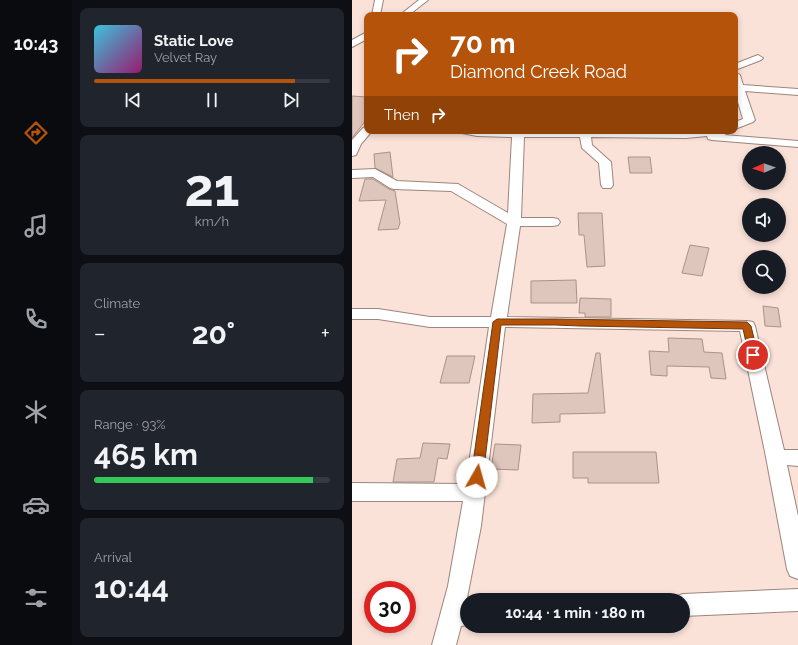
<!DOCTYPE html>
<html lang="en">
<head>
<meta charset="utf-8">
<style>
  body { margin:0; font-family:Raleway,sans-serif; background:#20242c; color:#f1f3f6; height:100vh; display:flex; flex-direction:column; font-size:15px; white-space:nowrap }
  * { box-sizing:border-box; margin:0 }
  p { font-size:13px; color:#9ea1a6 }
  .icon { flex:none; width:22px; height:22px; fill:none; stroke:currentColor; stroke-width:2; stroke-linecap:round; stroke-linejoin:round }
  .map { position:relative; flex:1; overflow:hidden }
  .details { display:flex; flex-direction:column; gap:8px; padding:8px; background:#0d0f14; width:280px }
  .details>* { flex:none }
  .hud { position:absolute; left:12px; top:12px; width:374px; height:122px; border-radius:8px; box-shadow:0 2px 6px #0003; background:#b45309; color:#fff; overflow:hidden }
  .needle { width:26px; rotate:268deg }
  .controls { position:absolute; left:390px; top:146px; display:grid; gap:8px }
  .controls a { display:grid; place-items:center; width:44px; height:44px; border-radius:50%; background:#171b24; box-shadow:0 2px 6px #0003; font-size:20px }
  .speed { position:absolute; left:12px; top:581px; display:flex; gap:8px; font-size:20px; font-weight:700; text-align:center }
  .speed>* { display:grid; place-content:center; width:52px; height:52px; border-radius:50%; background:#171b24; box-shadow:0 2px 6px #0003; line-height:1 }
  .speed .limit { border:6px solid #d22; background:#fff; color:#111 }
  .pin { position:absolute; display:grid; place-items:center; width:34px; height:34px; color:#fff; margin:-17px; border:2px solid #fff; border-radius:50%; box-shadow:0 1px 4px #0007 }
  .me { position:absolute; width:44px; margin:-22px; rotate:7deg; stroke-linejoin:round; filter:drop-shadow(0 0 3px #0008) }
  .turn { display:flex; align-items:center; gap:14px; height:84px; padding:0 20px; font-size:18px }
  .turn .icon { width:52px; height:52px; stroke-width:2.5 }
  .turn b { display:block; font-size:28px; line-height:34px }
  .then { display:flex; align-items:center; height:38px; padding:0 20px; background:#0003; gap:8px; font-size:15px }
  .big { font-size:30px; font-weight:700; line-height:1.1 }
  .details .card { flex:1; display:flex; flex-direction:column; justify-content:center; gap:6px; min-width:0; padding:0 14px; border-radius:8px; background:#20242c }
  .details .dial { align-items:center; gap:0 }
  .dial b { font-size:52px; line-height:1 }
  .song { display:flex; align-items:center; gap:12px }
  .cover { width:48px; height:48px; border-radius:6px; background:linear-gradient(135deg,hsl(190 70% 55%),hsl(320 70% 35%)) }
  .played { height:4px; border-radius:2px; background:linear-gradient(90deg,#b45309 85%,#363941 85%) }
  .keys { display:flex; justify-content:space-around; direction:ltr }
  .heat { display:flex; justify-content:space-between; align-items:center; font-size:22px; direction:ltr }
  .charge { height:6px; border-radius:3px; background:linear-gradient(90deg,#34c759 93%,#363941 0) }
  .trip { position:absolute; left:108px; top:593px; width:230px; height:40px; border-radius:20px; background:#171b24; box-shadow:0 2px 6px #0003; font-weight:700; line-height:40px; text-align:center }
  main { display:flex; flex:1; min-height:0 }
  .tab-bar { display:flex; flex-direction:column; width:72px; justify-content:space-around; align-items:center; background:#090b0e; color:#9ea1a6 }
  .tab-bar .icon { width:28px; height:28px }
  .tab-bar .current { color:#b45309 }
  .tab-bar b { font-size:18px; color:#f1f3f6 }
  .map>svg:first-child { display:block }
  .building { fill:#dec6bc; stroke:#a99288 }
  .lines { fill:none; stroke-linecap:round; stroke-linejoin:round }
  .street-casing { stroke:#9c857c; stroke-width:2 }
  .street { fill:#fff; fill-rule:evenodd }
  .route { fill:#b45309; stroke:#753606 }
</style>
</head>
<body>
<main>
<nav class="tab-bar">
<b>10:43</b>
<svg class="icon current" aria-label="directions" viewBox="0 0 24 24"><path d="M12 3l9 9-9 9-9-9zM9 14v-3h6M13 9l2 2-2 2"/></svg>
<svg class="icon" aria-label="music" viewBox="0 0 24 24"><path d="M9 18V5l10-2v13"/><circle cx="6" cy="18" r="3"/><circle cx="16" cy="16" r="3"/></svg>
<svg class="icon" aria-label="phone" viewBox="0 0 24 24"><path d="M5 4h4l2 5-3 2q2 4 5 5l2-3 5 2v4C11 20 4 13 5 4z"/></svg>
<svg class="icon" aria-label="climate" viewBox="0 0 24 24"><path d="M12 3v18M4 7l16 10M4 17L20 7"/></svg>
<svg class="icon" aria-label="car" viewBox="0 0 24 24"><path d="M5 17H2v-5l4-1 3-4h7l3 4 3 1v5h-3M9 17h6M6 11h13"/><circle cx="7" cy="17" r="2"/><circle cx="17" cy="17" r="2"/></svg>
<svg class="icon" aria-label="filters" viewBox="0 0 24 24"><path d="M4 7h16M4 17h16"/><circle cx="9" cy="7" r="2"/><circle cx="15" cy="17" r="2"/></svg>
</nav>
<section class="details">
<div class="card">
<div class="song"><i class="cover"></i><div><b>Static Love</b><p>Velvet Ray</p></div></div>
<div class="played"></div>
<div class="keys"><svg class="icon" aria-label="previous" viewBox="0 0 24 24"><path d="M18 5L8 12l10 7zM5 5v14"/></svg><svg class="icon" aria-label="pause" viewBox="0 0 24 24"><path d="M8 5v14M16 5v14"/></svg><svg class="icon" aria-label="next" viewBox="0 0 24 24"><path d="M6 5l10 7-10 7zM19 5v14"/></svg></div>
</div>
<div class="card dial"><b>21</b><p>km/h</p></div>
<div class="card"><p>Climate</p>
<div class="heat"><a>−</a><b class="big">20°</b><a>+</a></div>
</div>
<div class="card"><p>Range · 93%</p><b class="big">465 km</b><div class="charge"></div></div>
<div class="card"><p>Arrival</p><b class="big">10:44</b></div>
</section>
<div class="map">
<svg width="446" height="645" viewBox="0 0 446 645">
  <rect width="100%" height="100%" fill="#fbe2d8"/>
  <g class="building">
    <polygon points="0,96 15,97 15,119 0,138"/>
    <polygon points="38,152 41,177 23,168 22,154"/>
    <polygon points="276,157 298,157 300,173 278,173"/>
    <polygon points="13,179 21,179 37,189 43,191 48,223 46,229 26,230 34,200 7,201"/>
    <polygon points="226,213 250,213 253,266 235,267 232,235 227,235"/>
    <polygon points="338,245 357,248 350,276 330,273"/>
    <polygon points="224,280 225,303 179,303 179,281"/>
    <polygon points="228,298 259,299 259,317 233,317 233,313 227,313"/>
    <polygon points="411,306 426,308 429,327 413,326"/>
    <polygon points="316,338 350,339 352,352 370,353 374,379 359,378 357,367 315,366 315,376 299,375 297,351 317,352"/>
    <polygon points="244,353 248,353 253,413 208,414 208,422 180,423 181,394 236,393"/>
    <polygon points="95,356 123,356 117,383 88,383"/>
    <polygon points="71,443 98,444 95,459 86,458 82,482 41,482 45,459 68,458"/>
    <polygon points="143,444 169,445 166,470 139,469"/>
    <polygon points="221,452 304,452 307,483 236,483 236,478 221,478"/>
  </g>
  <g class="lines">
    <defs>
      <g id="street">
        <polygon points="23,0 31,0 28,15 20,15"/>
        <polygon points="67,0 76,0 57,15 48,15"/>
        <polygon points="15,32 15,39 0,47 0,40"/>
        <polygon points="406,55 411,58 409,60 383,70 383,64"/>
        <polygon points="383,72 388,75 391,85 446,89 446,95 393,91 403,120 401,122 383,129 383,122 391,119 383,92"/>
        <polygon points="15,127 15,131 20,131 9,144 4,155 0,156 0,140 11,128"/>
        <polygon points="108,131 379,131 377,133 372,135 446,141 446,147 360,140 356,139 355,136 334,138 239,137 240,145 259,162 261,185 259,188 251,188 249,185 247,163 230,148 228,137 172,137 169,218 201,218 206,219 208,222 206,225 201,226 168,226 155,317 395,321 401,322 403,326 432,450 446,450 446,466 435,465 446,516 446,579 438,576 435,569 414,457 388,331 153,327 129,526 114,603 115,625 109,626 104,645 80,645 96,586 111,501 0,501 0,483 114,484 137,327 78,327 26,319 0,319 0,309 26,309 78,317 139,317 155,224 99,191 42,189 38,188 21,177 0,178 0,170 23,169 45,181 106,184 156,213 160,137 125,136 110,133"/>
        <polygon points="446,589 446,611 331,616 331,600 322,600 323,597 331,594"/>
      </g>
    </defs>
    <use href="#street" class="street-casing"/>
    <use href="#street" class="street"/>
  </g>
  <polygon class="route" points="145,319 203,319 395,322 399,326 406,355 401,358 397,355 391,329 228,326 203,325 149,325 131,477 129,481 125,482 121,481 119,477 141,322"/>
</svg>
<div class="controls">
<a><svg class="needle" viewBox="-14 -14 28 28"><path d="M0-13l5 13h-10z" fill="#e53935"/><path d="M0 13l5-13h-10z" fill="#9ea1a6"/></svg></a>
<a><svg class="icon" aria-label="sound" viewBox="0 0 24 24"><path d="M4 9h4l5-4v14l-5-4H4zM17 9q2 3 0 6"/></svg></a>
<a><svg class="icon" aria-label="search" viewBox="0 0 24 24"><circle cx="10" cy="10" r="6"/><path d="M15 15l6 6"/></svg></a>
</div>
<div class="speed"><div class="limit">30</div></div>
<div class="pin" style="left:401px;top:355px;background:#d93025"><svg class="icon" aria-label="arrive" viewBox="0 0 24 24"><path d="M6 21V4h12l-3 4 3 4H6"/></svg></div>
<svg class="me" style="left:125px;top:477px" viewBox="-20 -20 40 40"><circle r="19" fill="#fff"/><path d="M0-13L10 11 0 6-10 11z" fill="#b45309"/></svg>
<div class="trip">10:44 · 1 min · 180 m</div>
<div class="hud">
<div class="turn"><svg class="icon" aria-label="right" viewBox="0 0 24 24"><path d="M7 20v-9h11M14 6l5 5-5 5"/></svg><div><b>70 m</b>Diamond Creek Road</div></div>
<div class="then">Then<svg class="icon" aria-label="right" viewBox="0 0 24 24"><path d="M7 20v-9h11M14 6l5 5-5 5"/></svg></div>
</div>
</div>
</main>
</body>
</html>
